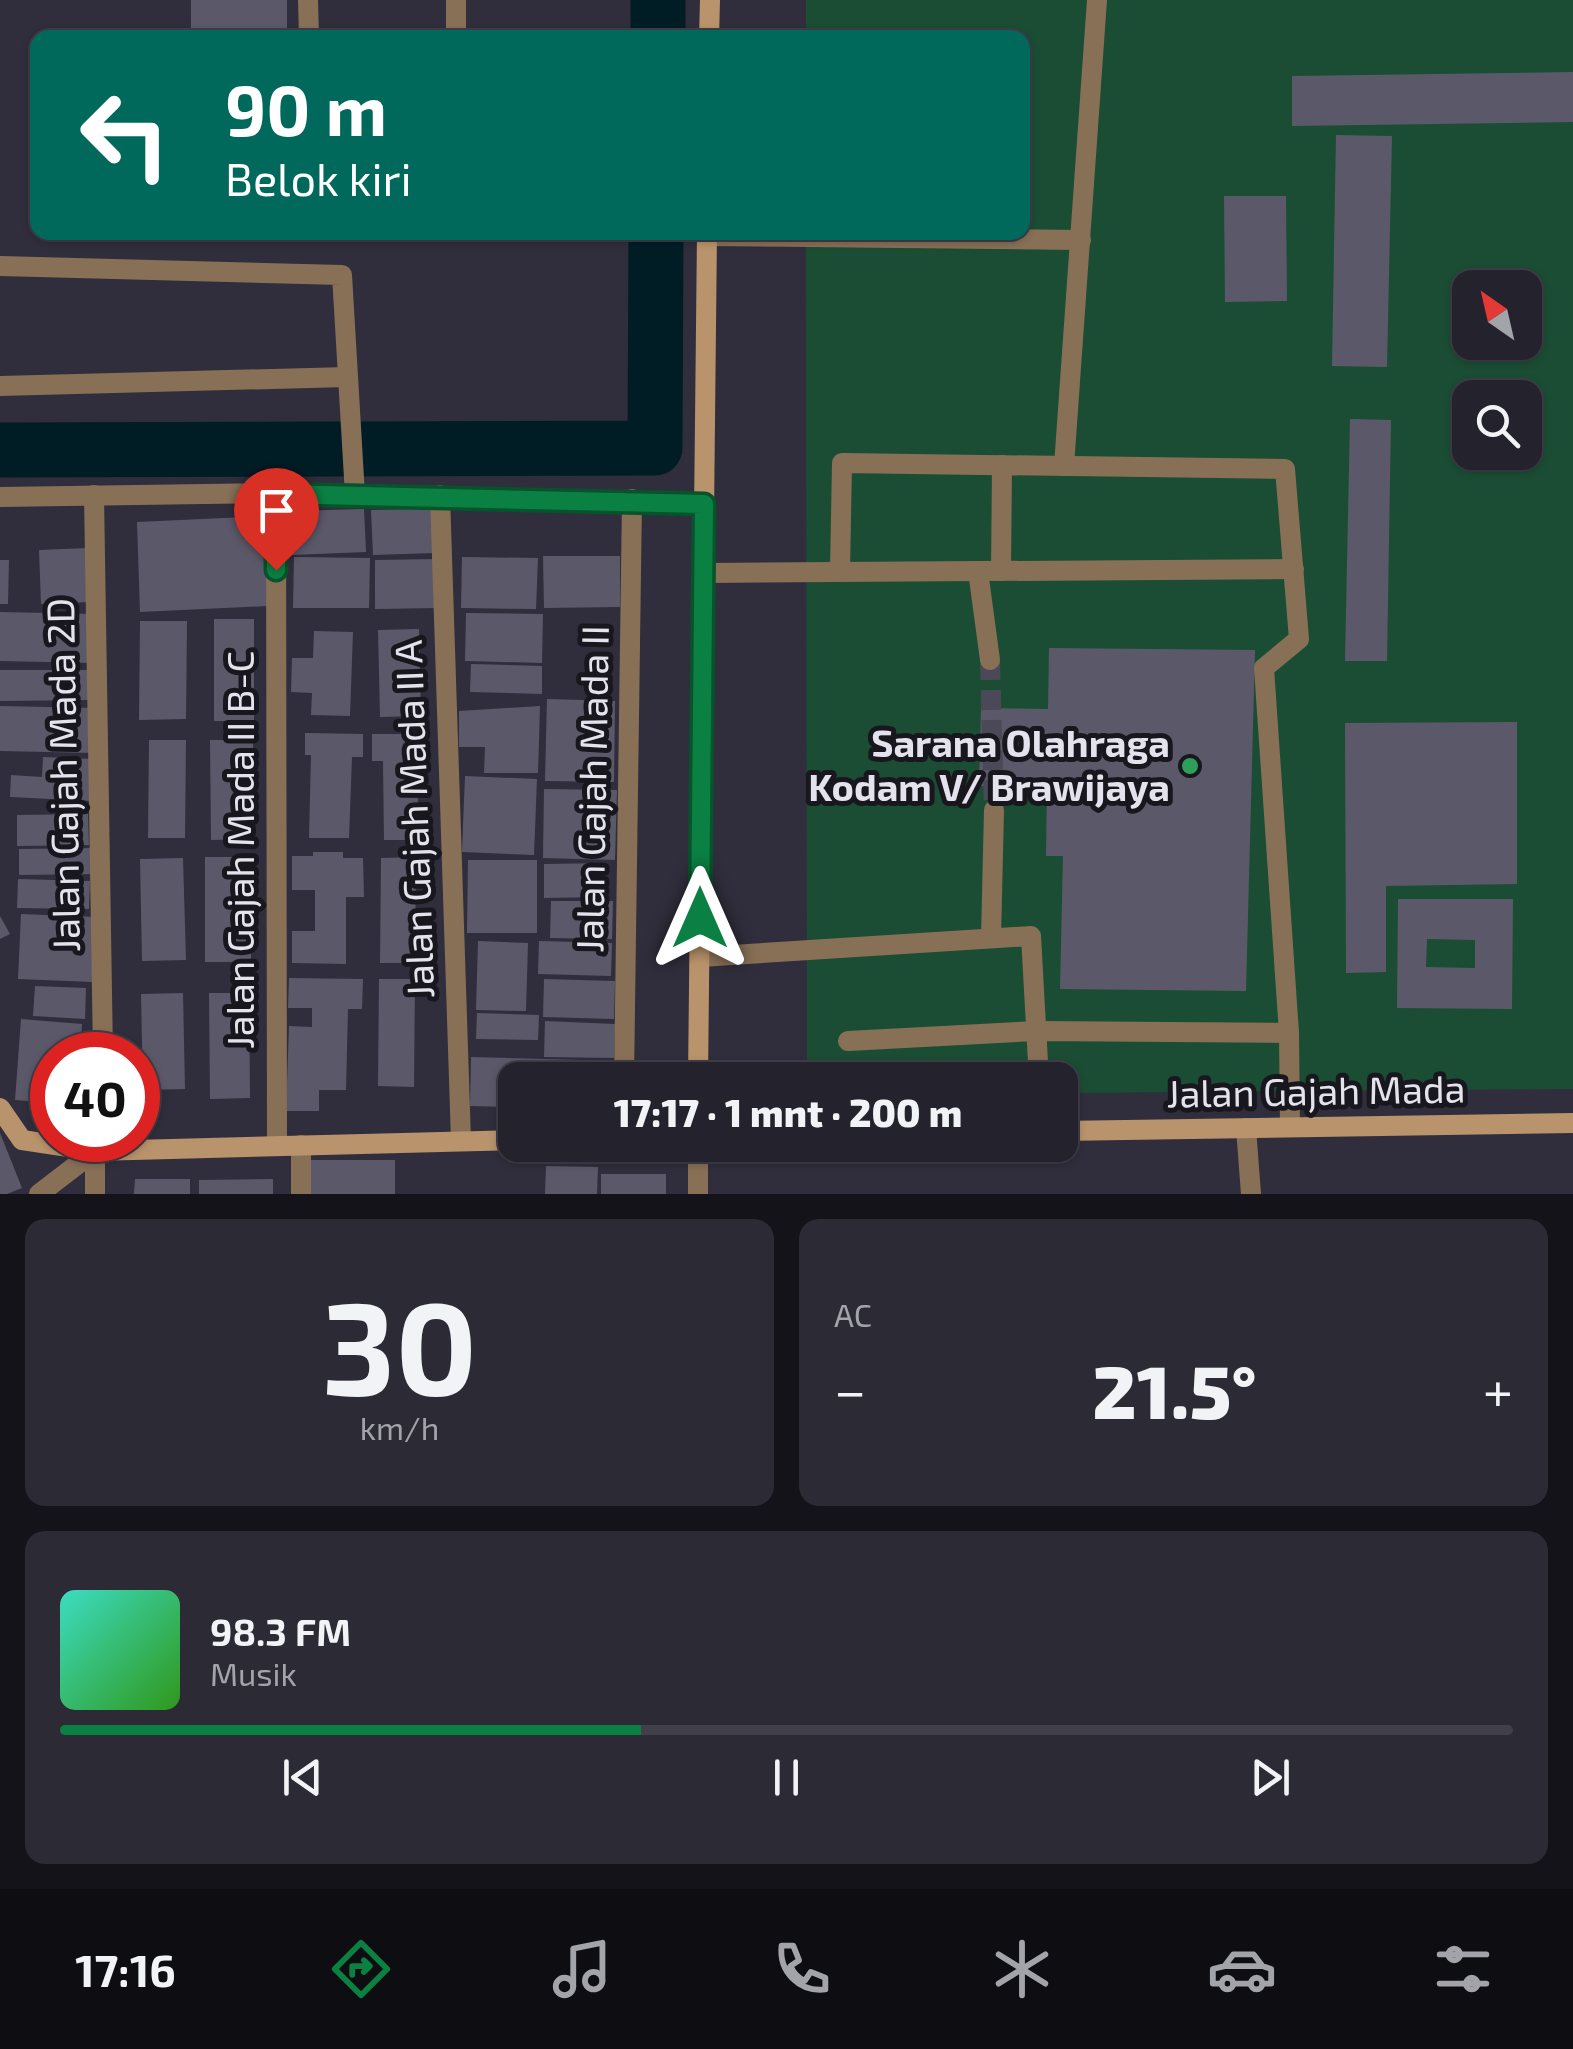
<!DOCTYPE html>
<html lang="id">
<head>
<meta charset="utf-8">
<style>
  body { margin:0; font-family:"Exo 2",sans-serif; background:#2c2a35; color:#f1f3f6; height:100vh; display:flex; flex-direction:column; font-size:38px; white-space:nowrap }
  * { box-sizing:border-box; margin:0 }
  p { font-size:32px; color:#a3a4aa }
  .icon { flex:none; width:55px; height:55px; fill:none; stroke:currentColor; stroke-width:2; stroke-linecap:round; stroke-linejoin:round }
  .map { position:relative; height:1194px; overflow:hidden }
  .sheet { display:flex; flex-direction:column; gap:25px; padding:25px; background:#141319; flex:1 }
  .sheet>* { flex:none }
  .top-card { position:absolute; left:30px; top:30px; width:1000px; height:210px; border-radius:20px; box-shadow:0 2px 8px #0004,0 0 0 2px #413f49; background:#00695c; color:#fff; overflow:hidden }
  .needle { width:65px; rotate:326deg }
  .fabs { position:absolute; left:1452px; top:270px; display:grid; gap:20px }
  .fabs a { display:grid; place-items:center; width:90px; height:90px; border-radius:20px; background:#24222d; box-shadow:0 2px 8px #0004,0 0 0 2px #413f49; font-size:50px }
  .speed { position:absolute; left:30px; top:1032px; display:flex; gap:20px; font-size:50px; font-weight:700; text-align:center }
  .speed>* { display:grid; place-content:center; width:130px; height:130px; border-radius:50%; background:#24222d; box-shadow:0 2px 8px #0004,0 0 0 2px #413f49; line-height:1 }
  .speed .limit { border:15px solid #d22; background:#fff; color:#111 }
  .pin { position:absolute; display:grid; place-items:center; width:85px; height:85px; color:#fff; margin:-102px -42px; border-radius:50% 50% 50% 0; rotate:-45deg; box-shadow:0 0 10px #0007 }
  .pin .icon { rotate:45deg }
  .me { position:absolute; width:110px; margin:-55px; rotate:0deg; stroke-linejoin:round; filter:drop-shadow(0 0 8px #0008) }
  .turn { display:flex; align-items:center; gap:35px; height:210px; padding:0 30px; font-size:45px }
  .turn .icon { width:130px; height:130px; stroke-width:2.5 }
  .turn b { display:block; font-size:70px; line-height:85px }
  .big { font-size:75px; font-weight:800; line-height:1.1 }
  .sheet .widget { flex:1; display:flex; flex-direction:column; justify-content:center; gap:15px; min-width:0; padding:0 35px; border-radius:20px; background:#2c2a35 }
  .sheet .dial { align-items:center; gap:0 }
  .dial b { font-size:130px; line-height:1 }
  .song { display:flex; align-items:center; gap:30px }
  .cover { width:120px; height:120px; border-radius:15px; background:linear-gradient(135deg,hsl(170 70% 55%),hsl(110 70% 35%)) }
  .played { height:10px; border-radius:5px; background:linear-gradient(90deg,#0b8043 40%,#413f49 40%) }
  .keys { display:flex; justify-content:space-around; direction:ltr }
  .heat { display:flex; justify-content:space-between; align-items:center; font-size:55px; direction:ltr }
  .sheet .tiles { flex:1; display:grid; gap:25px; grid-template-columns:1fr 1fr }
  .widget:last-child { grid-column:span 2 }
  .trip { position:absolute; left:498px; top:1062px; width:580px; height:100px; border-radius:20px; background:#24222d; box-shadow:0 2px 8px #0004,0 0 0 2px #413f49; font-weight:800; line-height:100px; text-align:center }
  .tabs { display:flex; height:160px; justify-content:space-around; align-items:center; background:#0e0e12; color:#a3a4aa }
  .tabs .icon { width:70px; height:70px }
  .tabs .active { color:#0b8043 }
  .tabs b { font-size:45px; color:#f1f3f6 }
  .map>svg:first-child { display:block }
  .green { fill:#1b4d34; fill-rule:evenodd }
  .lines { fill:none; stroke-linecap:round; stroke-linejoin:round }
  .river { stroke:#001d26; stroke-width:55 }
  .building { fill:#5b5969; fill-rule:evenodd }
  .street-tunnel { stroke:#4b4957; stroke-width:20; stroke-dasharray:20 10; stroke-linecap:butt }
  .street { stroke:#887057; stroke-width:20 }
  .secondary { stroke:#b9936b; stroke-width:20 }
  .route-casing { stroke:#07532c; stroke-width:25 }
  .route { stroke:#0b8043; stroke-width:18 }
  .leisure-dot { fill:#2e9e5b; stroke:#18171e; stroke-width:4 }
  .labels { text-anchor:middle; stroke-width:10; stroke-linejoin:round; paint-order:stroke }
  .poi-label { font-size:38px; font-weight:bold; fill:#e4e3ed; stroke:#18171e; text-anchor:end }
  .street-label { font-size:38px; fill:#e4e3ed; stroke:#18171e }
</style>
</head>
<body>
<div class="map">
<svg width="1573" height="1194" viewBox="0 0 1573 1194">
  <rect width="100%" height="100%" fill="#302e3c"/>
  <path class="green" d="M806,0H1573V1089L1060,1093V1080H807L806,233L1022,232V38L806,37ZM1470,288H1525V342H1470ZM1470,398H1525V452H1470Z"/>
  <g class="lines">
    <g class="river">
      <polyline points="658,38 658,0"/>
      <polyline points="0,450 655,448 656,232"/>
    </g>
  </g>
  <g class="building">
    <rect x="191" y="0" width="96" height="38"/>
    <polygon points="1573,72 1573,122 1292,126 1292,76"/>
    <polygon points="1336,135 1392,136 1387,367 1332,366"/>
    <polygon points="1224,196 1286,196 1287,301 1225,302"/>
    <polygon points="1350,419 1391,420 1387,661 1345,661"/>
    <polygon points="364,509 366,552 292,555 291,511"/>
    <polygon points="434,509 435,553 373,555 371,510"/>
    <polygon points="265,516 268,606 140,612 137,522"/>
    <polygon points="88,548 90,602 41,604 39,550"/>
    <polygon points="543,556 620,556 620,607 544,608"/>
    <polygon points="294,557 370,558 369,608 293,608"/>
    <polygon points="462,557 538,558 536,609 461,608"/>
    <polygon points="437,559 437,608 375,609 375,560"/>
    <polygon points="0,560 9,560 8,604 0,604"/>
    <polygon points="0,612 95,614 94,663 0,661"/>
    <polygon points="466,613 543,614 542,663 465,661"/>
    <rect x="214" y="619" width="40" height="102"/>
    <polygon points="140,621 187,621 186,719 139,720"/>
    <polygon points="419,629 421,716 380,717 378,630"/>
    <polygon points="314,631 353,632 350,716 311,715 312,693 291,692 292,658 313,658"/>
    <polygon points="1049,648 1255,650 1246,991 1060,989 1063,856 1046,856 1047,786 979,786 981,708 1048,709"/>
    <polygon points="471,664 542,666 542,694 470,692"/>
    <polygon points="0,670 90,670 90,700 0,701"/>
    <polygon points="547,699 615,701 614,782 545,781"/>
    <polygon points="0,706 96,708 95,753 0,751"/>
    <polygon points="540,706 538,773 484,773 485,747 459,747 459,711"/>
    <polygon points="1517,722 1517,884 1386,886 1386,972 1346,973 1345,723"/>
    <polygon points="305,733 363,734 363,757 352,757 349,838 309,838 311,755 305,755"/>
    <polygon points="372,734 416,734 419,840 384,840 383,761 372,761"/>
    <polygon points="149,740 186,740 185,838 148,838"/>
    <polygon points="210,740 253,740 254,839 211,840"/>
    <polygon points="43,757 95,759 92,801 10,797 11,775 42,777"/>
    <polygon points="465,776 537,779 534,855 462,852"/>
    <polygon points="544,789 617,790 615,860 543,858"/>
    <polygon points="88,814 89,845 17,846 17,815"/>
    <polygon points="99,848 99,874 19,875 19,849"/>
    <polygon points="313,852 343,852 343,858 363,858 364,897 346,897 346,964 292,963 292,931 315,931 315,890 292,890 292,856 313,856"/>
    <rect x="205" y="857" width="46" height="105"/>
    <polygon points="416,857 415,963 380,963 381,858"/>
    <polygon points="183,858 186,960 142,961 140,859"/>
    <polygon points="468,860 537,860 537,933 467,933"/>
    <polygon points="606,863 607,897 544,898 544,864"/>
    <polygon points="18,879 90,881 89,909 17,908"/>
    <path d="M1398,899H1513L1512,1009L1397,1008ZM1427,939L1475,940V968L1426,967Z"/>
    <polygon points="551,901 613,901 612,939 550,938"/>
    <polygon points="21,914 96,917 93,982 18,979"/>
    <polygon points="0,916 10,934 0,939"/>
    <polygon points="478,941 528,943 526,1011 476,1010"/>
    <polygon points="539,941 612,943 611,976 538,974"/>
    <polygon points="289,978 363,979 362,1009 348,1009 346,1090 319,1090 319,1111 286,1111 289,1026 312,1027 312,1008 288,1008"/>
    <polygon points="379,979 415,979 414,1087 378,1086"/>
    <polygon points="544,979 615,981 614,1019 543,1017"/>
    <polygon points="35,986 86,988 85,1019 33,1016"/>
    <polygon points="183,993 185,1089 143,1090 141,994"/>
    <polygon points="209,993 249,993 250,1098 210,1099"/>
    <polygon points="477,1013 539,1015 538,1040 476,1039"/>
    <polygon points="21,1019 82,1024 80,1055 52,1055 52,1103 15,1100"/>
    <polygon points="545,1021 615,1024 614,1058 544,1057"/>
    <polygon points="471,1057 616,1061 615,1080 515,1080 515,1107 470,1106"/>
    <polygon points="0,1133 22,1188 7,1194 0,1194"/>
    <rect x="306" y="1160" width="89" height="34"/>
    <polygon points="546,1166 598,1167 597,1194 545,1194"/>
    <rect x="601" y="1174" width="65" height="20"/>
    <polygon points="135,1179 190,1179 190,1194 134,1194"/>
    <polygon points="273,1179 273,1194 199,1194 199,1180"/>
  </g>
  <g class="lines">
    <polyline class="street-tunnel" points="990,660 994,810"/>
    <g class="street">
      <polyline points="308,0 309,38"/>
      <polyline points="456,38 456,0"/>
      <polyline points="707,236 1081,240"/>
      <polyline points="0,266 342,275 355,495"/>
      <polyline points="0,386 347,377"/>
      <polyline points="1064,466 1097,0"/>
      <polyline points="276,493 277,1146"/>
      <polyline points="94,495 103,1055"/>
      <polyline points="440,495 461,1141"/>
      <polyline points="0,497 276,493 704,504"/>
      <polyline points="978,571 990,660"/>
      <polyline points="1001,571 1002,465"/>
      <polyline points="840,572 842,463 1285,469 1299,639 1264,668 1289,1033 1290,1127"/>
      <polyline points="703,573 1294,569"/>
      <polyline points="991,938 994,810"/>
      <polyline points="700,957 1031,936 1039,1080"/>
      <polyline points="848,1041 1036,1031 1289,1033"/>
      <polyline points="624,1080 632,499"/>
      <polyline points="1246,1128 1251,1194"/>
      <polyline points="95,1151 95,1194"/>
      <polyline points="39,1194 95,1151"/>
      <polyline points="301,1194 301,1145"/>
      <polyline points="698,1194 698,1145"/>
    </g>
    <g class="secondary">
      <polyline points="709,38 710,0"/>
      <polyline points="698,1080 707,232"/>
      <polyline points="0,1108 22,1140 95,1151 515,1140"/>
      <polyline points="1060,1131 1573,1123"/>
    </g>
  </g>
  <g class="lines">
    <defs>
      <polyline id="route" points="276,570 276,494 704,504 700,918"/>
    </defs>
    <use href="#route" class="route-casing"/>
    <use href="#route" class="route"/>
  </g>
  <circle class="leisure-dot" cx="1190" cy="766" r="10"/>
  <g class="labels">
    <g class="poi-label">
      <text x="1170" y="757">Sarana Olahraga<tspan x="1170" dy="44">Kodam V/ Brawijaya</tspan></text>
    </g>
    <g class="street-label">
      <text transform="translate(64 775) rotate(-91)" y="13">Jalan Gajah Mada 2D</text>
      <text transform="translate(593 789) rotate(-89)" y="13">Jalan Gajah Mada II</text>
      <text transform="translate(415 819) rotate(-92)" y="13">Jalan Gajah Mada II A</text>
      <text transform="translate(241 850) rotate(-90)" y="13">Jalan Gajah Mada II B-C</text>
      <text transform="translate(1316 1092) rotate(-1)" y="13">Jalan Gajah Mada</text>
    </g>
  </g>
</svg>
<div class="fabs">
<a><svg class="needle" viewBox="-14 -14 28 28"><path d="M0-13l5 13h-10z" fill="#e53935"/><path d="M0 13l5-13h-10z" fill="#a3a4aa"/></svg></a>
<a><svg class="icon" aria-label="search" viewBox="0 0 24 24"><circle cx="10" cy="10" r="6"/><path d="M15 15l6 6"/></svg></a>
</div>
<div class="speed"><div class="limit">40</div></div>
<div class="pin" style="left:276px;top:570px;background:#d93025"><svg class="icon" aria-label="arrive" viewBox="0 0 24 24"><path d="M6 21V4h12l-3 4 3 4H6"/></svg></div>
<svg class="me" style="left:700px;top:918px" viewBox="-20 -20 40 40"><path d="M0-17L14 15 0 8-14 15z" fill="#0b8043" stroke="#fff" stroke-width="4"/></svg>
<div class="trip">17:17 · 1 mnt · 200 m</div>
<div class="top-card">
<div class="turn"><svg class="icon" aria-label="left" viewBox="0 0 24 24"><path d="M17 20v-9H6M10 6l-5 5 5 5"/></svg><div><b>90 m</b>Belok kiri</div></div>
</div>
</div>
<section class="sheet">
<div class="tiles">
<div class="widget dial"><b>30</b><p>km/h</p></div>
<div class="widget"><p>AC</p>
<div class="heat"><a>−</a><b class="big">21.5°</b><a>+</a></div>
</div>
<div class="widget">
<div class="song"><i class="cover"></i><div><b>98.3 FM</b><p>Musik</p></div></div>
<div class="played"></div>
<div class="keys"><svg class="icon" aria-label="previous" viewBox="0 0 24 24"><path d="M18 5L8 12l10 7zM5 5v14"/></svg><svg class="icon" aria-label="pause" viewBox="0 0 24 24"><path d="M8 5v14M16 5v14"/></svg><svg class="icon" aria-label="next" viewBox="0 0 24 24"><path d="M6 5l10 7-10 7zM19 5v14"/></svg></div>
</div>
</div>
</section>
<nav class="tabs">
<b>17:16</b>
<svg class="icon active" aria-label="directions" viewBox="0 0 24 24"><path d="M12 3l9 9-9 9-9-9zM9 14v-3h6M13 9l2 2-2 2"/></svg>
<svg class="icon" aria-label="music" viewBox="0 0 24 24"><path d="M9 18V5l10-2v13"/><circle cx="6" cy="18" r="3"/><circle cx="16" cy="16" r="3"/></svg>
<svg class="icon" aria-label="phone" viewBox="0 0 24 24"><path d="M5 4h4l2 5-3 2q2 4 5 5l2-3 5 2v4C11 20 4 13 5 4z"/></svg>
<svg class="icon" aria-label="climate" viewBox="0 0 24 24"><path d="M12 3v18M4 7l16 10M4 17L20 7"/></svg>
<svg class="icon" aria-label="car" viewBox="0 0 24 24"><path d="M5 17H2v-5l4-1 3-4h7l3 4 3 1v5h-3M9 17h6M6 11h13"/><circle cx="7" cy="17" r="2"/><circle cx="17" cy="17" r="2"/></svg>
<svg class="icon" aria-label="filters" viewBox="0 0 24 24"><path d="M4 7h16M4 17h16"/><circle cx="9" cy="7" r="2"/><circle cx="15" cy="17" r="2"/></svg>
</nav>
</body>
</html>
